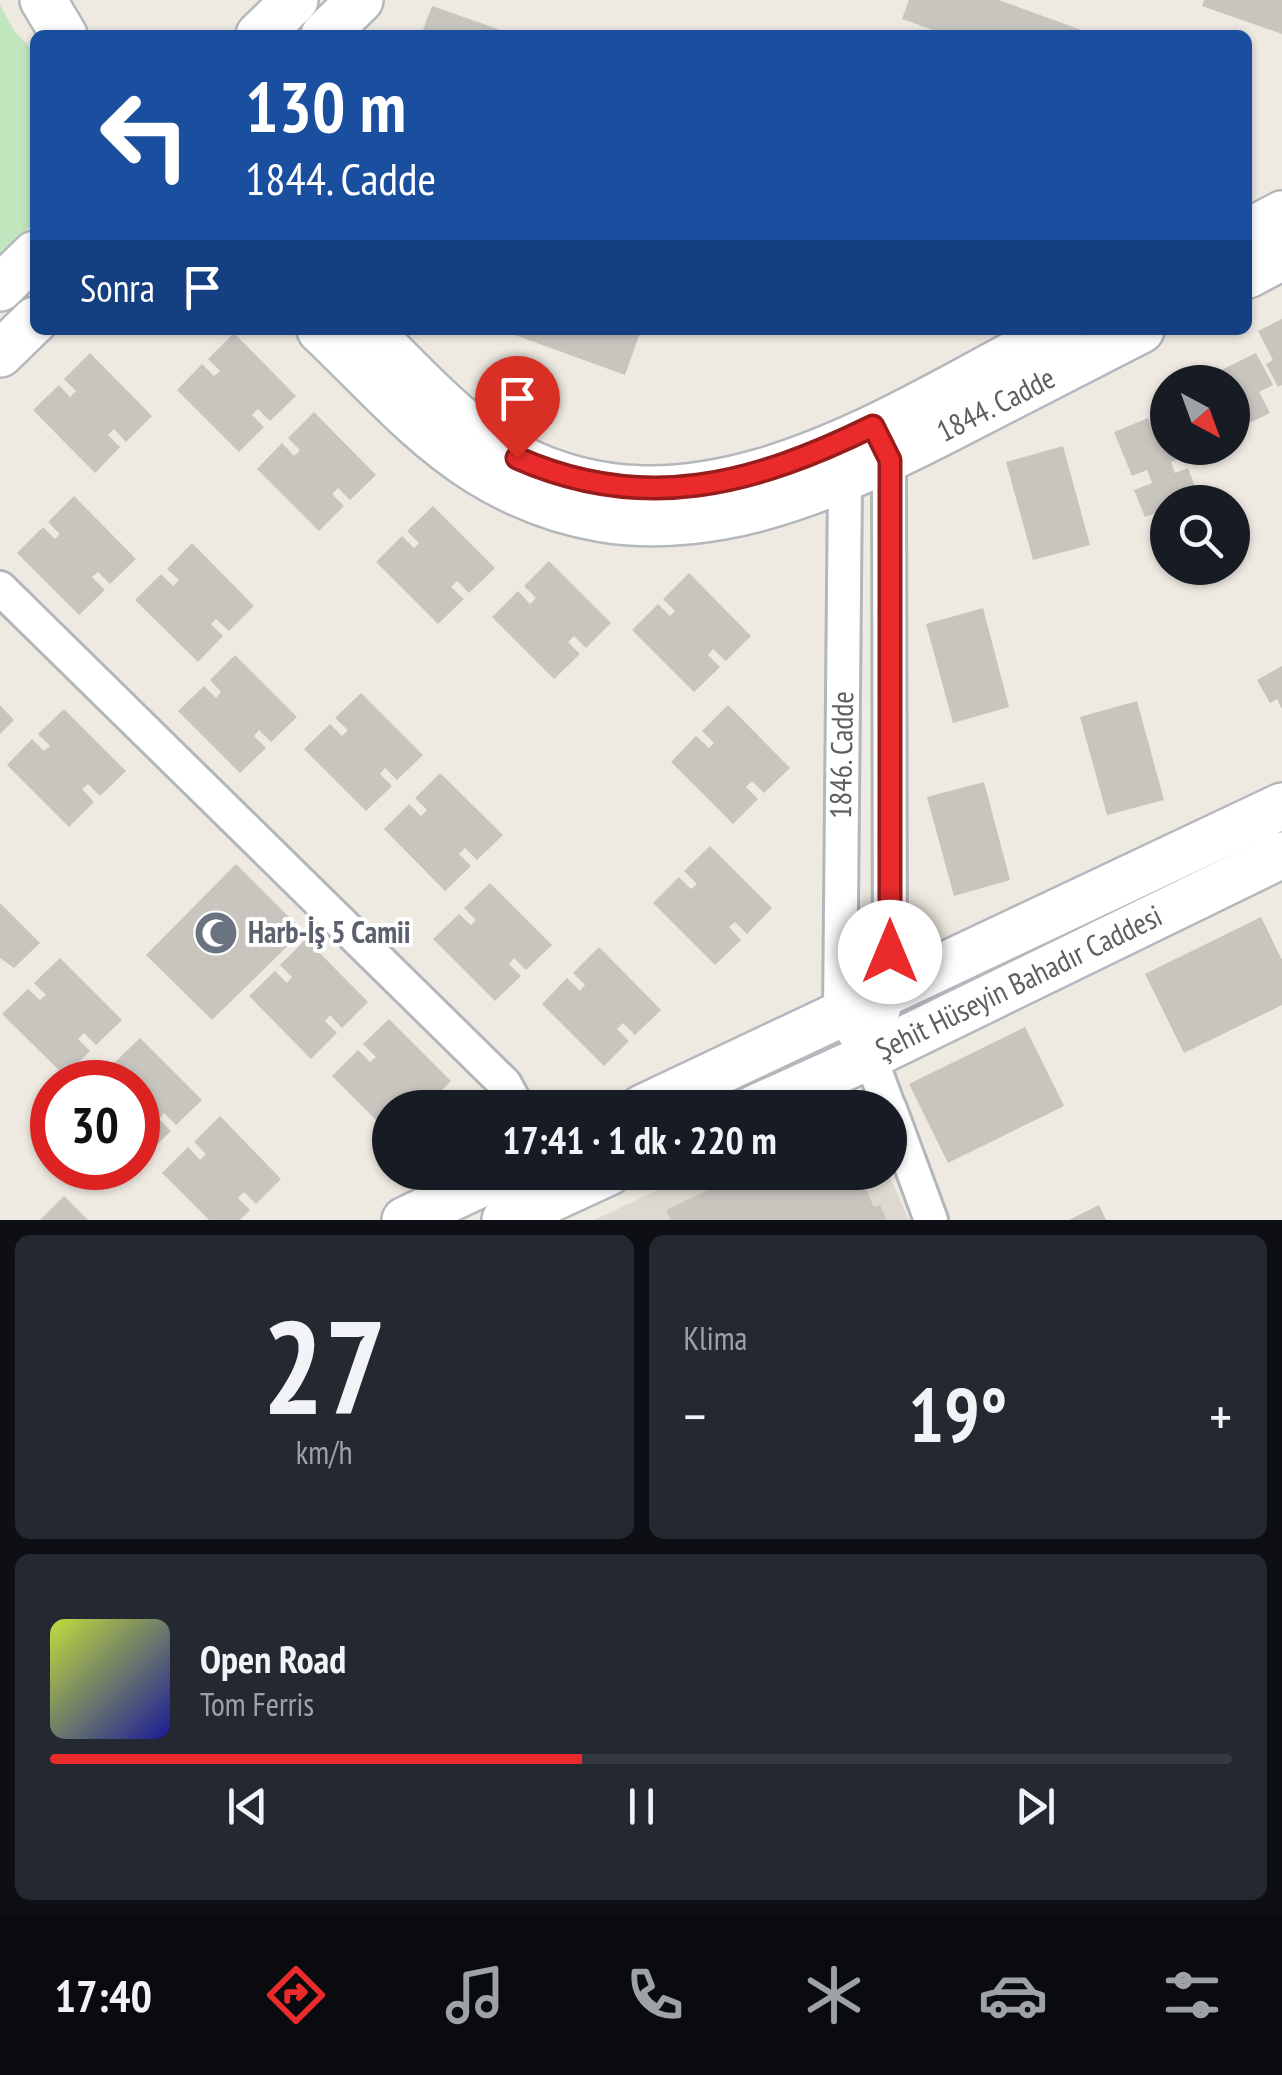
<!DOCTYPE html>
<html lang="tr">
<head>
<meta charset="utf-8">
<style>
  body { margin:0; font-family:"PT Sans Narrow",sans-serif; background:#242831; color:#f1f3f6; height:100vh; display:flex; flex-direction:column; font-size:38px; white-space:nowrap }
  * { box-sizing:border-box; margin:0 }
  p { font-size:32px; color:#9ea1a6 }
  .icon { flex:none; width:55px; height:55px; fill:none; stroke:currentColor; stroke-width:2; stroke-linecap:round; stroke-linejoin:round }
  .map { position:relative; height:1220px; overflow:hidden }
  .panel { display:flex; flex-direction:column; gap:15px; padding:15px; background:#0d0f14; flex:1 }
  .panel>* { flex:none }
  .top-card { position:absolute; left:30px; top:30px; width:1222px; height:305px; border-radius:15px; box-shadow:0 2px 8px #0004; background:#1a4fa0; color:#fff; overflow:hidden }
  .needle { width:65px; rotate:139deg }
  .tools { position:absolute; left:1150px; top:365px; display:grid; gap:20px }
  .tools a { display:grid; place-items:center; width:100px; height:100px; border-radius:50%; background:#171b24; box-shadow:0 2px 8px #0004; font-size:50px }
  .speed { position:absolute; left:30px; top:1060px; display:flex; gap:20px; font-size:50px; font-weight:700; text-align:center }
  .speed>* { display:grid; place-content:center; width:130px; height:130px; border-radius:50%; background:#171b24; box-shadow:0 2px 8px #0004; line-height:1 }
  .speed .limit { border:15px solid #d22; background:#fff; color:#111 }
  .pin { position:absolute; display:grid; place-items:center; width:85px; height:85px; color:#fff; margin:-102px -42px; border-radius:50% 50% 50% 0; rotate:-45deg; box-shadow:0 0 10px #0007 }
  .pin .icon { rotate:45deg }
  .me { position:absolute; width:110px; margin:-55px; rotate:0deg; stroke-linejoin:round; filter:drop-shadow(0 0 8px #0008) }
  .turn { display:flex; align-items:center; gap:35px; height:210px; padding:0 50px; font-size:45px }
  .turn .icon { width:130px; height:130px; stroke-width:2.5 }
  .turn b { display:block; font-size:70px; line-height:85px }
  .then { display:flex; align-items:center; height:95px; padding:0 50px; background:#0003; gap:20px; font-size:38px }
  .big { font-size:75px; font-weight:700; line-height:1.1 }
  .panel .card { flex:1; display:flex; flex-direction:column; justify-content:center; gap:15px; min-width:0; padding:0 35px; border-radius:15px; background:#242831 }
  .panel .dial { align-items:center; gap:0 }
  .dial b { font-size:130px; line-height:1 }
  .song { display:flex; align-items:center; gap:30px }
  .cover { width:120px; height:120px; border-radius:15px; background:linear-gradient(135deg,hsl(70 70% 55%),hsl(240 70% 35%)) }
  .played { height:10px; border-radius:5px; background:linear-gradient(90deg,#eb2b2b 45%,#363941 45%) }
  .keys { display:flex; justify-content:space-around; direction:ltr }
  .heat { display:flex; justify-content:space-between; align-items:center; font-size:55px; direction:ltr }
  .panel .tiles { flex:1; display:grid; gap:15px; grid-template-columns:1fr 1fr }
  .card:last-child { grid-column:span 2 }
  .trip { position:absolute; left:372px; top:1090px; width:535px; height:100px; border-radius:50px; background:#171b24; box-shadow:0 2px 8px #0004; font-weight:700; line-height:100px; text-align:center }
  .dock { display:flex; height:160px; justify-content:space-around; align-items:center; background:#090b0e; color:#9ea1a6 }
  .dock .icon { width:70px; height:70px }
  .dock .current { color:#eb2b2b }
  .dock b { font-size:45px; color:#f1f3f6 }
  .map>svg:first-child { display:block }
  .education { fill:#ded9d0 }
  .green { fill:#c1e6be }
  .building { fill:#c8c5bf }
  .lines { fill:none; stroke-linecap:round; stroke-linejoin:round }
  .street-casing { stroke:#b3b6ba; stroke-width:38 }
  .secondary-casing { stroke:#b4b8bd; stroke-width:50 }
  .street { stroke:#fff; stroke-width:32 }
  .secondary { stroke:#fff; stroke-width:45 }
  .route-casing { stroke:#991c1c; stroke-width:25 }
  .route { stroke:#eb2b2b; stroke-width:18 }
  .labels { text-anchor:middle; stroke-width:8; stroke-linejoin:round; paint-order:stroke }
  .street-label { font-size:30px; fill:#5a5f63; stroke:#fff }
  .worship-label { font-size:30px; font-weight:bold; fill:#5b616d; stroke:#fff; text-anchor:start }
</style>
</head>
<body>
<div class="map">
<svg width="1282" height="1220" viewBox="0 0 1282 1220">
  <rect width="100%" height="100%" fill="#eeeae2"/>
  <polygon class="education" points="696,1172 888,1173 909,1220 594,1220"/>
  <polygon class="green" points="0,5 15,32 35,52 35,222 0,254"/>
  <g class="building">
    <polygon points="909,0 999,0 1095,35 947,35 902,19"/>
    <polygon points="1204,0 1282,0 1282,34 1202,6"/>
    <polygon points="432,6 512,34 512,35 421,35"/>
    <polygon points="1282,319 1282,385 1278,387 1266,364 1273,360 1258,331"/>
    <polygon points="501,330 641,330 625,375"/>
    <polygon points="234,333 296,396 270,421 258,409 252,415 264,427 239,452 177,390 202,364 214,376 220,371 208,359"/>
    <polygon points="90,353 152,416 126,442 114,429 108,435 120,447 95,473 33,410 59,385 70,397 76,391 64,379"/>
    <polygon points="1256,353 1273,385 1259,392 1270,413 1239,428 1232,415 1232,382 1218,382 1213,374"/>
    <polygon points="314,412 376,475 350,500 338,488 332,494 344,506 319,531 257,469 282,443 294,456 300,450 288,438"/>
    <polygon points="1148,418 1154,433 1168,427 1168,448 1185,448 1188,455 1171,462 1175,473 1188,468 1201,502 1168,502 1168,508 1145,517 1134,490 1152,483 1147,470 1132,476 1114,432"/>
    <polygon points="1063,446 1090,545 1033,560 1006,462"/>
    <polygon points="74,496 136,559 110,584 98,572 92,577 105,590 79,615 17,553 43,527 55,539 60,534 48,522"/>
    <polygon points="433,506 495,568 469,593 457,581 451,587 464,599 438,624 376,562 402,536 414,548 419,543 407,531"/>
    <polygon points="192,543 254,606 229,631 216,619 211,624 223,636 198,662 135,600 161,574 173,586 179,580 167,569"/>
    <polygon points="549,561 611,623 586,648 574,636 568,642 580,654 554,679 492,617 518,591 530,604 536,598 524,586"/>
    <polygon points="689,573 751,636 726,661 713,649 708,655 720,667 694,692 632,630 658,604 670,616 675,611 663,599"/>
    <polygon points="983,608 1009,707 953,723 926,624"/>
    <polygon points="235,655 297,717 271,742 259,730 254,736 266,748 240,773 178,711 204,686 216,698 221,692 210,680"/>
    <polygon points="1282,666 1282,709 1277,699 1270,703 1257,680"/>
    <polygon points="361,693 423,755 397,780 385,768 380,774 392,786 366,811 304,749 330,724 342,736 348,730 335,718"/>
    <polygon points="1137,701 1164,800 1107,815 1080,717"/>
    <polygon points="0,705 14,720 0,734"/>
    <polygon points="728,705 790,768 764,793 752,781 746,787 758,799 733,824 671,762 696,736 709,748 714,743 702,731"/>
    <polygon points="64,709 126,771 100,796 88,784 82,789 94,802 69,827 7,765 32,739 44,751 50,746 38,734"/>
    <polygon points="440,773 503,835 477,860 465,848 459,854 471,866 445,891 384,829 409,804 421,816 427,810 415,798"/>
    <polygon points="984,782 1010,880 954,896 927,797"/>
    <polygon points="710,846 772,908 747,934 735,922 729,927 741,940 715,965 653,903 679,877 691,889 697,884 684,871"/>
    <polygon points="236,864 303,931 212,1020 146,955"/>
    <polygon points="490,883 552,945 526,970 514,958 509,964 521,976 495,1001 433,939 459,914 471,925 476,920 464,908"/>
    <polygon points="0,903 40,943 14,968 0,958"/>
    <polygon points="1261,917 1282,960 1282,1005 1184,1053 1145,974"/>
    <polygon points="306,939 368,1002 342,1028 330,1015 325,1021 337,1033 311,1059 249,996 275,971 287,983 292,977 280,965"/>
    <polygon points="599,947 661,1010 635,1035 623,1023 617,1029 629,1041 604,1066 542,1004 567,978 580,991 585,985 573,973"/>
    <polygon points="60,958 122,1020 96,1045 84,1033 78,1039 90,1051 65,1076 2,1014 28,989 40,1000 46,995 34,983"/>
    <polygon points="389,1019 451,1081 425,1107 413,1095 408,1100 415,1108 390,1108 390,1134 332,1076 358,1050 370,1062 376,1057 363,1044"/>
    <polygon points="1025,1027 1064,1106 948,1163 909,1084"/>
    <polygon points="140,1038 202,1100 176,1125 164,1113 159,1119 171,1131 145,1156 138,1149 138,1082 95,1082 109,1069 121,1081 126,1075 114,1063"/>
    <polygon points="220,1116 281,1179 256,1204 244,1192 238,1198 250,1210 240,1220 209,1220 162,1173 188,1147 200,1160 206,1154 194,1142"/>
    <polygon points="746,1172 858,1172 874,1207 880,1205 887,1220 671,1220 666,1210"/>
    <polygon points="64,1196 88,1220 40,1220"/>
    <polygon points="1099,1205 1106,1220 1069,1220"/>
  </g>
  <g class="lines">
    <defs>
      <g id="street">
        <polyline points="835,462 845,482 840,1014 870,1056 889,1108"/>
        <polyline points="0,588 505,1084 518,1108"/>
        <polyline points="870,1056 890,989 889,460 880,441"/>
        <polyline points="890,1109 931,1220"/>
      </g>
      <g id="secondary">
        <polyline points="43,0 64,35"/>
        <polyline points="259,35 295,0"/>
        <polyline points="324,35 360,0"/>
        <polyline points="1248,232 1282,214"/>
        <polyline points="1248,275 1282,257"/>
        <polyline points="0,288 35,254"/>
        <path d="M320,330C371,378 419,435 479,472C645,574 803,504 958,424C1019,393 1080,361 1141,330"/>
        <path d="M368,330C415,375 460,429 519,458C702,551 899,413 1059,330"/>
        <polyline points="0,354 35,320"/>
        <polyline points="642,1108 1282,806"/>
        <polyline points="755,1108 870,1056 1282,855"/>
        <polyline points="405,1220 506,1172"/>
        <polyline points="505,1220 609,1172"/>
      </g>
    </defs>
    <use href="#street" class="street-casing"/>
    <use href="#secondary" class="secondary-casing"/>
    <use href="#street" class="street"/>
    <use href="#secondary" class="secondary"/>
  </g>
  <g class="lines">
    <defs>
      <path id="route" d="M517,458C644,514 753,485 873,426L890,460V952"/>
    </defs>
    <use href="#route" class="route-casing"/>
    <use href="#route" class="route"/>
  </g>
  <defs>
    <symbol id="mosque-disc" viewBox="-11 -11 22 22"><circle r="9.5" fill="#6b7280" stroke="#fff"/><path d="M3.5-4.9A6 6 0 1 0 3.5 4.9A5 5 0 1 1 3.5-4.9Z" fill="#fff"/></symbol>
  </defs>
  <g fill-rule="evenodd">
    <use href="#mosque-disc" x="191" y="908" width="50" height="50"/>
  </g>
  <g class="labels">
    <g class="street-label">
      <text transform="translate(996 405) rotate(-27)" y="10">1844. Cadde</text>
      <text transform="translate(842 755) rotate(-89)" y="10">1846. Cadde</text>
      <text transform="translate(1019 983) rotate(-26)" y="10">Şehit Hüseyin Bahadır Caddesi</text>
    </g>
    <g class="worship-label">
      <text x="248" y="943">Harb-İş 5 Camii</text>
    </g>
  </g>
</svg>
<div class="tools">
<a><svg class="needle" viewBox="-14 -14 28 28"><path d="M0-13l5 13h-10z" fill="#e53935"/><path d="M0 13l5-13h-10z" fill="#9ea1a6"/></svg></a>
<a><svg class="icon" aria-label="search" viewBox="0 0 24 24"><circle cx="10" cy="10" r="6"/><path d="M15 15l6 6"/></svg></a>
</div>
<div class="speed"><div class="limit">30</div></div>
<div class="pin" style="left:517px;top:458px;background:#d93025"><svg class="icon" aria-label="arrive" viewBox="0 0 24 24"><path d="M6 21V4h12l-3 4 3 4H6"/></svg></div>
<svg class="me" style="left:890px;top:952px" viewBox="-20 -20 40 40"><circle r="19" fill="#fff"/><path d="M0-13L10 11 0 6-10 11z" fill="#eb2b2b"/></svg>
<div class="trip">17:41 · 1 dk · 220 m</div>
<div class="top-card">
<div class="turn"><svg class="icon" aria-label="left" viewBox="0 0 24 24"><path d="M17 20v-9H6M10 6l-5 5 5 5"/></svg><div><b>130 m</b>1844. Cadde</div></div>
<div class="then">Sonra<svg class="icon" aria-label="arrive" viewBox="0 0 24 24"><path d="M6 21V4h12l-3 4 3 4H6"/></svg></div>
</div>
</div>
<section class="panel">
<div class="tiles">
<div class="card dial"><b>27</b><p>km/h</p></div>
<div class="card"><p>Klima</p>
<div class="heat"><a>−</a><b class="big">19°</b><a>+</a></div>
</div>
<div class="card">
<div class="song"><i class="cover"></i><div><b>Open Road</b><p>Tom Ferris</p></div></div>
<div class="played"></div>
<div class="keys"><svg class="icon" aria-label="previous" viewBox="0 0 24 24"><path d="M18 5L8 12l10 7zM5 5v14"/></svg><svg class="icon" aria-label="pause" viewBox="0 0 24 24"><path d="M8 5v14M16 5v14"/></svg><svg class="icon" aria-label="next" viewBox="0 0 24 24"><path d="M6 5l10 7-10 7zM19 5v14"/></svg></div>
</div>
</div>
</section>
<nav class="dock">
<b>17:40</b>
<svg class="icon current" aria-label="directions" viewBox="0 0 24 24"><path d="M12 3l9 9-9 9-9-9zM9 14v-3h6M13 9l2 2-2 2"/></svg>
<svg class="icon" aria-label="music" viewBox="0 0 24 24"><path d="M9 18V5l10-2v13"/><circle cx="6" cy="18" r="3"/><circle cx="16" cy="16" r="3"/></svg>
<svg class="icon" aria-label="phone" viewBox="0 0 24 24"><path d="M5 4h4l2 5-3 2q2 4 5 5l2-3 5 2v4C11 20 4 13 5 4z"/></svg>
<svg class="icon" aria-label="climate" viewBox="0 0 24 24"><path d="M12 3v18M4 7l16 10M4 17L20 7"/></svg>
<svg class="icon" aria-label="car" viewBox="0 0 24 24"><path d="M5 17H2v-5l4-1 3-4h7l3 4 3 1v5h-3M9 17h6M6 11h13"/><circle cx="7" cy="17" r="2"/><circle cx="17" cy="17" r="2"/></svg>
<svg class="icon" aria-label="filters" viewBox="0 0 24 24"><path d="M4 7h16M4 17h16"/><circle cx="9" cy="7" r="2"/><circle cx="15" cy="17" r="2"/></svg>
</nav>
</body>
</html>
